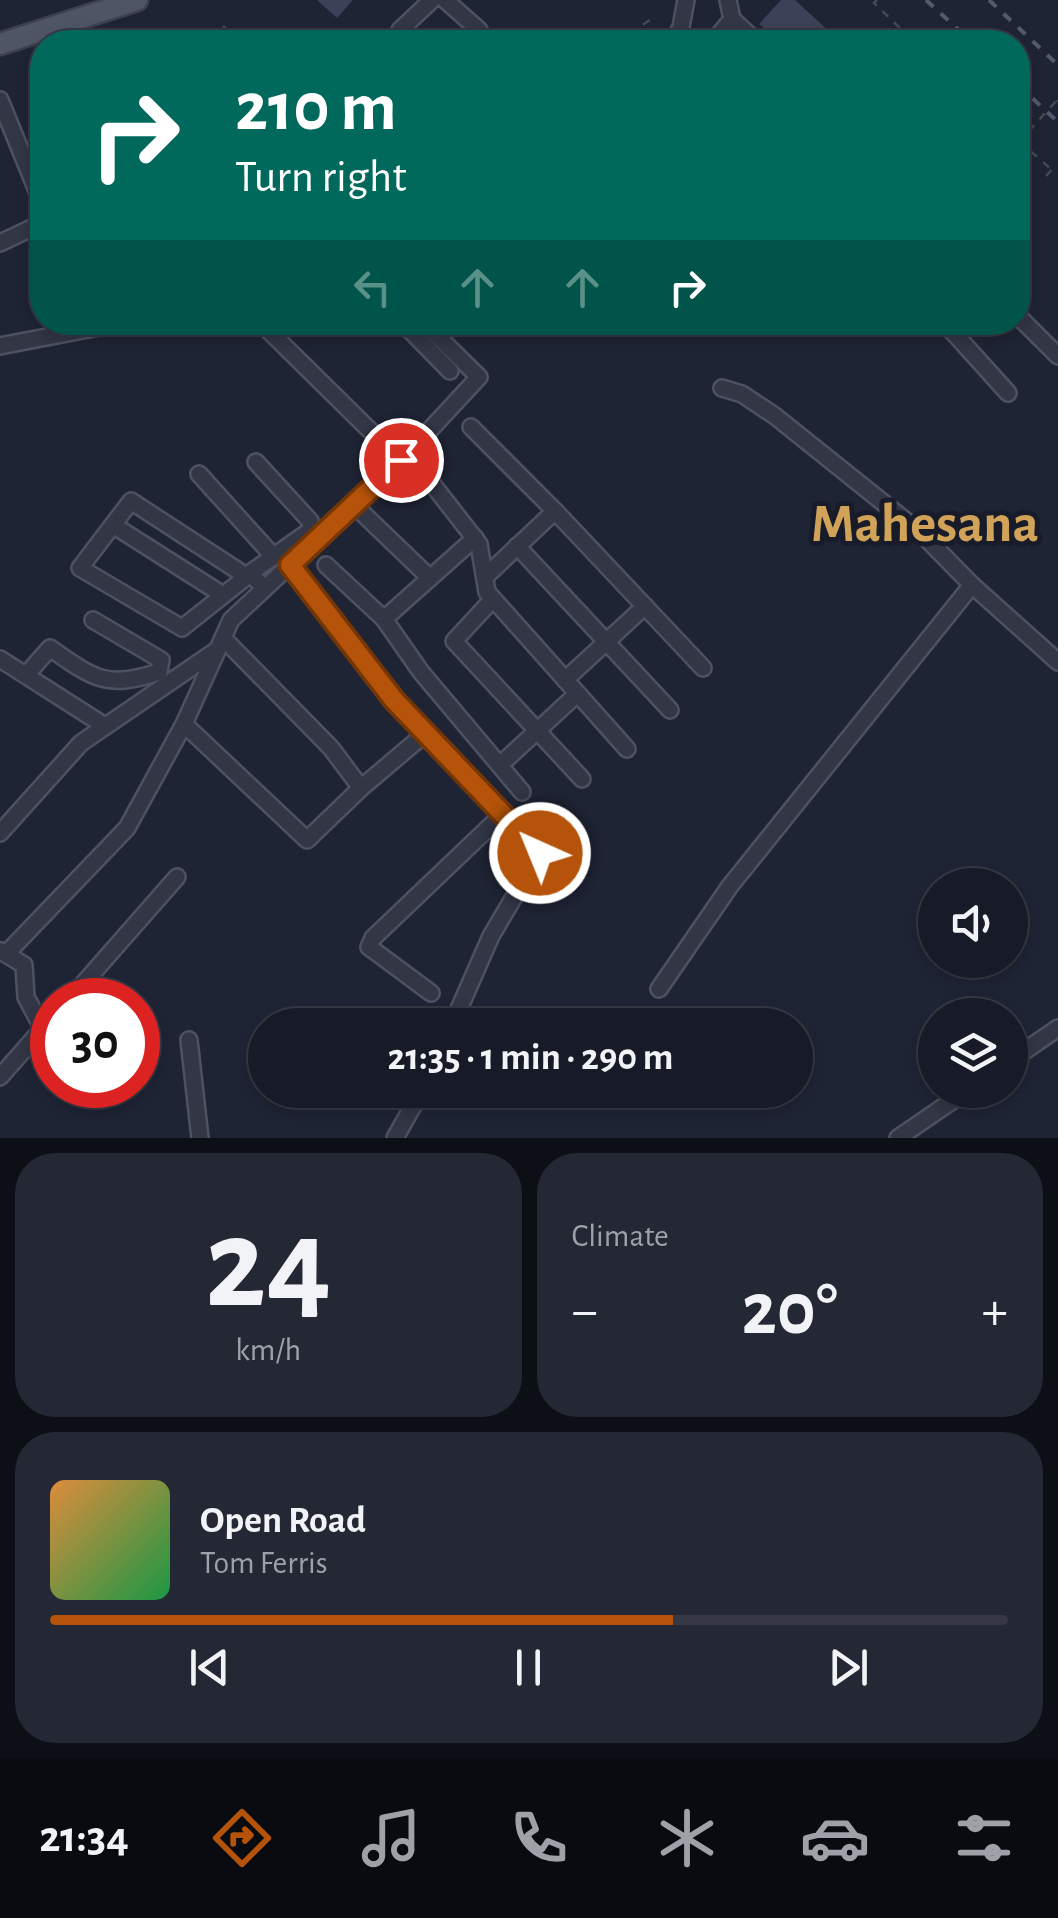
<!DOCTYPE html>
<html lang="en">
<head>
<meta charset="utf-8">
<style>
  body { margin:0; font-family:"Alegreya Sans",sans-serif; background:#242834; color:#f1f3f6; height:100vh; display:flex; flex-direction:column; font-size:38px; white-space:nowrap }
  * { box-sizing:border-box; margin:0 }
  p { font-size:32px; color:#9ea1a8 }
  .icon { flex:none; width:55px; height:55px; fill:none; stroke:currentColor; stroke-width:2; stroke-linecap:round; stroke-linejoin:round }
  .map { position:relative; height:1138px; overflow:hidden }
  .details { display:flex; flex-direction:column; gap:15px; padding:15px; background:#0d0f16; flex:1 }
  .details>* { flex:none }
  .top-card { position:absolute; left:30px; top:30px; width:1000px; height:305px; border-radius:40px; box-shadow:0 5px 15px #0003,0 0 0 2px #363945; background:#00695c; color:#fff; overflow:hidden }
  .controls { position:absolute; left:918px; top:868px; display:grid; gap:20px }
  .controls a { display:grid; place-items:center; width:110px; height:110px; border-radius:50%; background:#171b28; box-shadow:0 5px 15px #0003,0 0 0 2px #363945; font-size:50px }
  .speed { position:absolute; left:30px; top:978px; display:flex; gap:20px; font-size:50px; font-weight:700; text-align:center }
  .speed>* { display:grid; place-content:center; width:130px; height:130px; border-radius:50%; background:#171b28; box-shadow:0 5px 15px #0003,0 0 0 2px #363945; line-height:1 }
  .speed .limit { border:15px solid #d22; background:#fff; color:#111 }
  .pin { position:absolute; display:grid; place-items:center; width:85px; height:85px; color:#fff; margin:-42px; border:5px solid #fff; border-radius:50%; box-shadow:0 2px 10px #0007 }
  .me { position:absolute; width:110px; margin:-55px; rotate:316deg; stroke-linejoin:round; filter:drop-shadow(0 0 8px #0008) }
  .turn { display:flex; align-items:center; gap:35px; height:210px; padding:0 40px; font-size:45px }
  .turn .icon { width:130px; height:130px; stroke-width:2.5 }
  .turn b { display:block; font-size:70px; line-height:85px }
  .lanes { display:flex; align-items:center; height:95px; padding:0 40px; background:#0003; justify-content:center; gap:50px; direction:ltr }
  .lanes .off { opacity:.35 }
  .big { font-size:75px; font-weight:600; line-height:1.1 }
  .details .tile { flex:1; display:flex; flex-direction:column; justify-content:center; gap:15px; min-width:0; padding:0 35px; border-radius:40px; background:#242834 }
  .details .dial { align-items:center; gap:0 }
  .dial b { font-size:130px; line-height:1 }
  .song { display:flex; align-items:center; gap:30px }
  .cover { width:120px; height:120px; border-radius:15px; background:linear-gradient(135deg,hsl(30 70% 55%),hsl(140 70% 35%)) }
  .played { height:10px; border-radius:5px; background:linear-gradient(90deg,#b45309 65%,#363945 65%) }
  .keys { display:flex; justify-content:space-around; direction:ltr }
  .heat { display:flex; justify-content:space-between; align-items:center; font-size:55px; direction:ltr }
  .details .tiles { flex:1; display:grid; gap:15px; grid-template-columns:1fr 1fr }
  .tile:last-child { grid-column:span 2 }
  .trip { position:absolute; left:248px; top:1008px; width:565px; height:100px; border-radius:50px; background:#171b28; box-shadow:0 5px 15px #0003,0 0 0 2px #363945; font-weight:600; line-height:100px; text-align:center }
  .tab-bar { display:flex; height:160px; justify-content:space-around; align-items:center; background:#090b10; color:#9ea1a8 }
  .tab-bar .icon { width:70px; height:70px }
  .tab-bar .on { color:#b45309 }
  .tab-bar b { font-size:45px; color:#f1f3f6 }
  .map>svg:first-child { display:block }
  .building { fill:#3b4156 }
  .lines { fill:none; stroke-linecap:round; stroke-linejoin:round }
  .minor-casing { stroke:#4d5161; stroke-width:20 }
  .major-casing { stroke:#3c404f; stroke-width:25 }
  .path { stroke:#3e4d53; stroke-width:2.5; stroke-dasharray:8 8; stroke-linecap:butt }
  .minor { stroke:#323645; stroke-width:15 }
  .major { stroke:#505566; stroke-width:20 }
  .rail { stroke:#54596d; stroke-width:4; stroke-dasharray:10 10; stroke-linecap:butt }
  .path-bridge { stroke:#3e4d53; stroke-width:2.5; stroke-dasharray:8 8; stroke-linecap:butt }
  .route-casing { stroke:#753606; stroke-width:25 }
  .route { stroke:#b45309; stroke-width:18 }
  .labels { text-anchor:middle; stroke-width:10; stroke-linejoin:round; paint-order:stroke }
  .town-label { font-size:55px; font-weight:bold; fill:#d1a358; stroke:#181c2a }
</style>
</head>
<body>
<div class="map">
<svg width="1058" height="1138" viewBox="0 0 1058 1138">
  <rect width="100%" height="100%" fill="#1f2435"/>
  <g class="building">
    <polygon points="317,0 353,0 337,18"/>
    <polygon points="781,0 795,0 841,42 780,42 759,24"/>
  </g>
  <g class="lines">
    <defs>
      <g id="minor">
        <polyline points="445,0 479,30"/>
        <polyline points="732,19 757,42"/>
        <polyline points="400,30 432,0"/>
        <polyline points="673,42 681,27 686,0"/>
        <polyline points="713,42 732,19 728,0"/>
        <polyline points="0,100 42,203"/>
        <polyline points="0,243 42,223"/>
        <polyline points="1018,316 1058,356"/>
        <polyline points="402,322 450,371"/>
        <polyline points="944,322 1008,393"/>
        <polyline points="264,326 401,461"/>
        <polyline points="0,346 125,322"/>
        <polyline points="722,388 742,394 775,416 921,533 972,585 1058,662"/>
        <polyline points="471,427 555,511"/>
        <polyline points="256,462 310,521 311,530 246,576 131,501 80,568 182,628 250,574 265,588"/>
        <polyline points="419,467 479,544 487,592 627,749"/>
        <polyline points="199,474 274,557"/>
        <polyline points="354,505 430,578"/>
        <polyline points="113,525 223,595"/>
        <polyline points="475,538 384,619 421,672 522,792"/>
        <polyline points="517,546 670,710"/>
        <polyline points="290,565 394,700 540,853 491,936 452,1025"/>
        <polyline points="326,565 384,619"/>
        <polyline points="485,577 555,511 703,668"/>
        <polyline points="493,599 454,641 582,779"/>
        <polyline points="223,638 331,748 361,788"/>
        <polyline points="0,659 105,726"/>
        <path d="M26,675L50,648C94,679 106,689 159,672L161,660L93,620"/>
        <polyline points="565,680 645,606"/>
        <polyline points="184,724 307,840 361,788 426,733"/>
        <polyline points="500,765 577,694"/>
        <polyline points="0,833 81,743 217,650"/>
        <polyline points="1,951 24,965 26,997 43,1029"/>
        <polyline points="6,954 127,828 184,724 231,620 401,461 479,377 429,328 434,322"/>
        <polyline points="659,989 730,886 972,585"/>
        <polyline points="431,993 369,947 373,938 503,814"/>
        <polyline points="69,1000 177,877"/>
        <polyline points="189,1040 200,1138"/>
        <polyline points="1010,1061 1058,1028"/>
        <polyline points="0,1077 52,1018"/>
        <polyline points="395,1138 422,1090"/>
        <polyline points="898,1138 968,1090"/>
      </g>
      <polyline id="major" points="0,44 137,0"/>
    </defs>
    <use href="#minor" class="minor-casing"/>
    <use href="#major" class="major-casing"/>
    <g class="path">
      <polyline points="877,0 874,3 901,29"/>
      <polyline points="223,26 239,42"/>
      <polyline points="895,35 905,25"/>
      <polyline points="616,42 653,18"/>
      <polyline points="1057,100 1058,102"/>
      <polyline points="1019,141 1052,170"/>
      <polyline points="1046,176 1056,165"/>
    </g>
    <use href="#minor" class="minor"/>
    <use href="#major" class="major"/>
    <g class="rail">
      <polyline points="926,0 972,42"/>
      <polyline points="989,0 1058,65"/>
      <polyline points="1018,85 1058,122"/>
    </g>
    <polyline class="path-bridge" points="1018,143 1058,99"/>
  </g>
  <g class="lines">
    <defs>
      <polyline id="route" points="401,460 290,565 394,700 540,853"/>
    </defs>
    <use href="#route" class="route-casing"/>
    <use href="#route" class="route"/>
  </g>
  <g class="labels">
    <g class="town-label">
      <text x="925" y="541">Mahesana</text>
    </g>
  </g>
</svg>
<div class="controls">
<a><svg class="icon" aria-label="sound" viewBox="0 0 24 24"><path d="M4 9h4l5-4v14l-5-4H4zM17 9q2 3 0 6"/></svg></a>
<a><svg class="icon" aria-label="layers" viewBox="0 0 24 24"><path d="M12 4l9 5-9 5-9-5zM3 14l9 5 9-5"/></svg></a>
</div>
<div class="speed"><div class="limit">30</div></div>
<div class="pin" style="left:401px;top:460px;background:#d93025"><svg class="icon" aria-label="arrive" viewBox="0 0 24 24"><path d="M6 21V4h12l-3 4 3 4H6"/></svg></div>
<svg class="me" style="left:540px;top:853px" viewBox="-20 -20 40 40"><circle r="17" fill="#b45309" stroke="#fff" stroke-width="3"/><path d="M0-11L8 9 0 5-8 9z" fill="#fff"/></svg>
<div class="trip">21:35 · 1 min · 290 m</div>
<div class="top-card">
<div class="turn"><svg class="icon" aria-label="right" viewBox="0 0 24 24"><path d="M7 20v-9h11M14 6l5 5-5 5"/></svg><div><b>210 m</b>Turn right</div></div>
<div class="lanes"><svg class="icon off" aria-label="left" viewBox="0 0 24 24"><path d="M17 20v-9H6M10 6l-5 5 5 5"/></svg><svg class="icon off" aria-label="ahead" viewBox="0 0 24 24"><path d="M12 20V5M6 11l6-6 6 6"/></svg><svg class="icon off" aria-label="ahead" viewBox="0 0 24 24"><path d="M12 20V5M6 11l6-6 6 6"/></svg><svg class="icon" aria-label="right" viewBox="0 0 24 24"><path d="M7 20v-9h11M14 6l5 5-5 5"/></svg></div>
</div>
</div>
<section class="details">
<div class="tiles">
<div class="tile dial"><b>24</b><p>km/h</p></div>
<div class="tile"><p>Climate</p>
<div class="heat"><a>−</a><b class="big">20°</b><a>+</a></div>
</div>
<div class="tile">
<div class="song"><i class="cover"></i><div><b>Open Road</b><p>Tom Ferris</p></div></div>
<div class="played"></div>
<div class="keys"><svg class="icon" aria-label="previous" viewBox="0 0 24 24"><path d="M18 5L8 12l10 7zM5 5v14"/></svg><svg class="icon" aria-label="pause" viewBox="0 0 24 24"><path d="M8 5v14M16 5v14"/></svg><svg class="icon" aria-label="next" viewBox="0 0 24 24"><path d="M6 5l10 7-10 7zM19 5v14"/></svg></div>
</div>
</div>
</section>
<nav class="tab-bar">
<b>21:34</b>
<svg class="icon on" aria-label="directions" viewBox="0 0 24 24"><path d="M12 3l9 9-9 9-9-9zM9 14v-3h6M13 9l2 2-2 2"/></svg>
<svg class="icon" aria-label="music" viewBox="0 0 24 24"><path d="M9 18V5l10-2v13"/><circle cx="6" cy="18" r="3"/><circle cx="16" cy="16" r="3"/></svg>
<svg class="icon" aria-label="phone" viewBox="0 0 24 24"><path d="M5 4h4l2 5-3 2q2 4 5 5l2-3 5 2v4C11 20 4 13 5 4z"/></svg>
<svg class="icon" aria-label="climate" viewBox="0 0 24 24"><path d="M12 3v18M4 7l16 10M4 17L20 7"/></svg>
<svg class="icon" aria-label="car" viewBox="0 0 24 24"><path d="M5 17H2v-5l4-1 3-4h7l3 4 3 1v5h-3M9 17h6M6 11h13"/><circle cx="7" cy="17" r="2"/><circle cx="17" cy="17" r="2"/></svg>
<svg class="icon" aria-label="filters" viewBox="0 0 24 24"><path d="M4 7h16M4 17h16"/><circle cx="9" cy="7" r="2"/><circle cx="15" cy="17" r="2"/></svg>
</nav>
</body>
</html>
